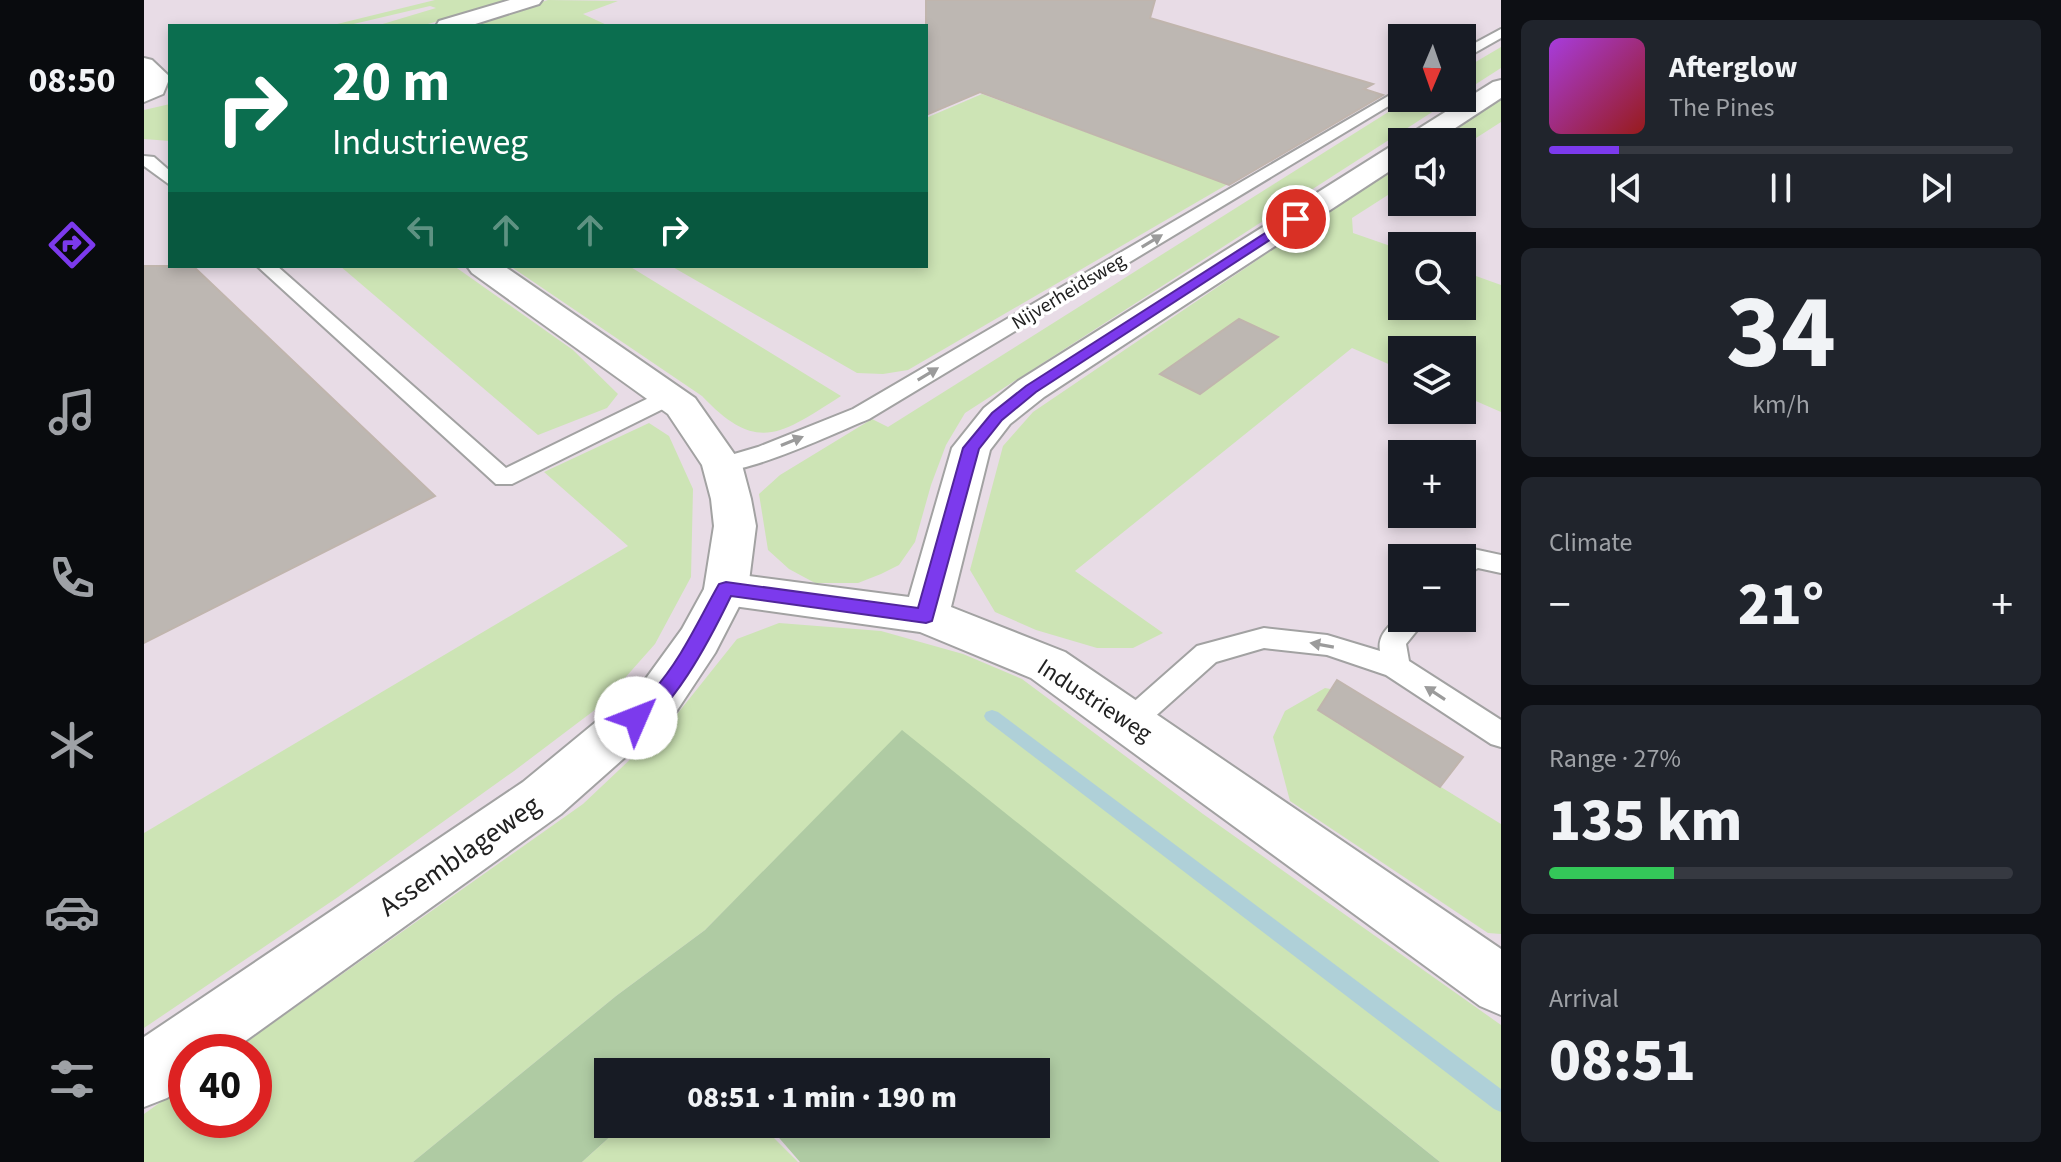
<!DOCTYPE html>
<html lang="en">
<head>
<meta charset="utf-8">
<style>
  body { margin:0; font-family:"Source Sans 3",sans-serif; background:#20242c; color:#f1f3f6; height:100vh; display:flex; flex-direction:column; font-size:30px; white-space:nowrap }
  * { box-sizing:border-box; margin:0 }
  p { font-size:26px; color:#9ea1a6 }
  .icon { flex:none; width:44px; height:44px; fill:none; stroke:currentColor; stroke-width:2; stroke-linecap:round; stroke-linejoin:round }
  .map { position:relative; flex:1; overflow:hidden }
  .details { display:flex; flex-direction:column; gap:20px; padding:20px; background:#0d0f14; width:560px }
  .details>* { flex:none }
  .guide { position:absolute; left:24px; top:24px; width:760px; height:244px; border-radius:0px; box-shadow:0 4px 12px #0003; background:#0b6e4f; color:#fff; overflow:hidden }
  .needle { width:52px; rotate:182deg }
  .tools { position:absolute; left:1244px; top:24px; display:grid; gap:16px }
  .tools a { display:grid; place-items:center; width:88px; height:88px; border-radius:0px; background:#171b24; box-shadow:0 4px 12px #0003; font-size:40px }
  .speed { position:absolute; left:24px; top:1034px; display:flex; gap:16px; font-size:40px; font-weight:700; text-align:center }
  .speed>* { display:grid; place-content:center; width:104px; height:104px; border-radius:50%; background:#171b24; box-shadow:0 4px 12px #0003; line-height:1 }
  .speed .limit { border:12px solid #d22; background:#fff; color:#111 }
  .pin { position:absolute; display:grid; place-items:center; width:68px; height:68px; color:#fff; margin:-34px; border:4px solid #fff; border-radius:50%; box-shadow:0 2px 8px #0007 }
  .me { position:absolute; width:88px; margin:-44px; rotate:46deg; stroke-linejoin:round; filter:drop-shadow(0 0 6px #0008) }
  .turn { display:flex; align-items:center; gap:28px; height:168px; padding:0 32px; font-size:36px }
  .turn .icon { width:104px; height:104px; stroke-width:2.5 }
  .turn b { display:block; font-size:56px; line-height:68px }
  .lanes { display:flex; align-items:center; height:76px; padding:0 32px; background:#0003; justify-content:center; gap:40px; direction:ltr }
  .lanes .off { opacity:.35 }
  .big { font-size:60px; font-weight:800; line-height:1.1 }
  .details .widget { flex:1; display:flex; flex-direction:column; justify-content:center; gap:12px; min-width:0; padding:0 28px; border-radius:12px; background:#20242c }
  .details .dial { align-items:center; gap:0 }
  .dial b { font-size:104px; line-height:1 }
  .song { display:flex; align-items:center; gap:24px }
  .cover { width:96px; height:96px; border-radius:12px; background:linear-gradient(135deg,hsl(280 70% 55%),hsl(0 70% 35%)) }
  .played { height:8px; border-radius:4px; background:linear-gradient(90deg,#7c3aed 15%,#363941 15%) }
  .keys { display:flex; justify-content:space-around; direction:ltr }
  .heat { display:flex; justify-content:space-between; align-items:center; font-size:44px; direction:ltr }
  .charge { height:12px; border-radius:6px; background:linear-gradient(90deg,#34c759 27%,#363941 0) }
  .trip { position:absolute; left:450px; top:1058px; width:456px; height:80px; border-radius:0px; background:#171b24; box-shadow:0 4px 12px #0003; font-weight:800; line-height:80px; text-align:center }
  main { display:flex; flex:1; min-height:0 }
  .tab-bar { display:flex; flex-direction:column; width:144px; justify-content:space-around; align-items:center; background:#090b0e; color:#9ea1a6 }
  .tab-bar .icon { width:56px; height:56px }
  .tab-bar .selected { color:#7c3aed }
  .tab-bar b { font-size:36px; color:#f1f3f6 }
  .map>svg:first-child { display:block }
  .industrial { fill:#e8dce6; fill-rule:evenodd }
  .grass { fill:#cde4b5 }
  .forest { fill:#afcba3 }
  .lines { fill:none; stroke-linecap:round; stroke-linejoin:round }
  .stream { fill:#afd0d8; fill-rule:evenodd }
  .building { fill:#bdb7b2; stroke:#c0b5ad; stroke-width:2 }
  .service-casing { stroke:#a2a2a2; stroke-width:4 }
  .minor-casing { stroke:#a2a2a2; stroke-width:4 }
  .tertiary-casing { stroke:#a2a2a2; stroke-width:4 }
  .service { fill:#fff; fill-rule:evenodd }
  .minor { fill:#fff; fill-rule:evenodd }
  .tertiary { fill:#fff; fill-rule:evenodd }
  .oneway { fill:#9b9b9b }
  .route { fill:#7c3aed; stroke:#51269a; stroke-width:2 }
  .labels { text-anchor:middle; stroke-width:7; stroke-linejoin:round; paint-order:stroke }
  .far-street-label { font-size:20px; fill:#212121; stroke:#fff }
  .street-label { font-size:24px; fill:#212121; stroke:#fff }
  .near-street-label { font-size:28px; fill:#212121; stroke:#fff }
</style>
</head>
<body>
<main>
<nav class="tab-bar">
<b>08:50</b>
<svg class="icon selected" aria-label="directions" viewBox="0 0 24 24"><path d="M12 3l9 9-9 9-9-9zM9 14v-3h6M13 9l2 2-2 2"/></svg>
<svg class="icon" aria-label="music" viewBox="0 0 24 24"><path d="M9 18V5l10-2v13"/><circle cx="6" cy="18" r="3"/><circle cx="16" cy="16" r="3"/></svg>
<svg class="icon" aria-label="phone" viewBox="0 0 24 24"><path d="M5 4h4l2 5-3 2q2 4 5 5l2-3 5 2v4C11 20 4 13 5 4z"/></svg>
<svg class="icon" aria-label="climate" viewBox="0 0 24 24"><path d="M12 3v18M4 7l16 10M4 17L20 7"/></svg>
<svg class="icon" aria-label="car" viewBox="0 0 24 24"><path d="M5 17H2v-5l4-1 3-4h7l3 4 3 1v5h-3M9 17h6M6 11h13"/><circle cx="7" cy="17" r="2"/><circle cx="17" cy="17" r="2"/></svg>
<svg class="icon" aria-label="filters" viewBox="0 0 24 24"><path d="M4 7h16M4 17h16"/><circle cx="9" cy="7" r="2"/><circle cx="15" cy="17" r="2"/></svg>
</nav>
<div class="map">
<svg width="1357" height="1162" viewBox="0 0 1357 1162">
  <rect width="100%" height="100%" fill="#f0eee9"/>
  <path class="industrial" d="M0,0H1357V1162H0ZM26,26H782V266H26ZM1258,38H1318V98H1258ZM1258,142H1318V202H1258ZM1258,246H1318V306H1258ZM1258,350H1318V410H1258ZM1258,454H1318V514H1258ZM1258,558H1318V618H1258ZM42,1052H110V1120H42ZM464,1072H892V1124H464Z"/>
  <g class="grass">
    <polygon points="291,0 368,0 277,26 232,26 292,8 286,6 201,26 185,26"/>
    <polygon points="404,0 474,1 439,14 465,26 319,26"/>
    <polygon points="1357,47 1357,68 1318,93 1318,70"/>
    <polygon points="838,94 1084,184 764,370 739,374 713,373 527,266 782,266 782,118"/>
    <polygon points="1310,98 821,413 802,445 787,485 771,542 755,565 737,574 714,583 671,583 645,569 624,550 615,494 636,475 728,419 744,427 1265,99"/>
    <polygon points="1357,100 1357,122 1318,147 1318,142 1290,142"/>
    <polygon points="26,104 26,141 0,139 0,110"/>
    <polygon points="1258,162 1258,186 1208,218 1209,233 1258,250 1258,306 1318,306 1318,271 1357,285 1357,412 1318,395 1318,350 1258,350 1258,370 1208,348 931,571 1019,633 989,648 953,648 892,630 851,612 826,570 859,446 889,412"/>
    <polygon points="196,266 310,266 429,350 474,394 463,408 394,435"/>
    <path d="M366,266H485L697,396C636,435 613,454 558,396Z"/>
    <polygon points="505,423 525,436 549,489 547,577 511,644 456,706 370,771 194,897 0,1028 0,833 484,546 400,472"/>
    <polygon points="635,623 737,631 819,654 878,679 1059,814 1357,1025 1357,1162 1296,1162 758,731 561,930 472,996 269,1162 0,1162 0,1114 42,1084 42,1120 110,1120 110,1052 88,1052 439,804 530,718 593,639"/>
    <polygon points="1181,688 1202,692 1193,723 1357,824 1357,934 1344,933 1146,801 1129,737 1141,711"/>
    <polygon points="480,1124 616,1124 654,1162 438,1162"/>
  </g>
  <polygon class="forest" points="758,730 1296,1162 656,1162 623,1124 892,1124 892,1072 464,1072 464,1124 480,1124 438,1162 269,1162 472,996 561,930"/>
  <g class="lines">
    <polygon class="stream" points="848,710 854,712 1357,1089 1357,1112 1350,1109 842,720 840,716 842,712"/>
  </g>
  <g class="building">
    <polygon points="782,0 1011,0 1006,18 1229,84 1220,89 1239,95 1085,185 836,92 782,115"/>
    <polygon points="0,266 49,266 291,496 0,643"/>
    <polygon points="1095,319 1134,337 1056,394 1016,374"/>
    <polygon points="1193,680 1319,757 1296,787 1174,710"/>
  </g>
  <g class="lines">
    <defs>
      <g id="service">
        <polygon points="1357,29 1357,38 1318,60 1318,50"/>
        <path d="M1258,88V98L725,419C695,431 597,478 570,470L566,465L570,460L614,447L709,409Z"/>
        <polygon points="0,156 10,157 26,171 26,185 0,166"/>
        <polygon points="113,266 133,266 362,468 517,392 525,391 536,397 533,402 368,484 352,484"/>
        <polygon points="1329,549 1357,555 1357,573 1334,568 1318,577 1318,558 1313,558"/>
        <path d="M1258,613V618H1283L1262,644L1265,661L1357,720V747L1347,744L1242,675L1183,655L1120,648L1072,662L997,729L987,733L977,729L972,721L977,713L1053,646L1120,628L1183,635L1236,651C1233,634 1247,625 1258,613Z"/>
      </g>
      <g id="minor">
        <polygon points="0,58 8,60 26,77 19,94 0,102"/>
        <polygon points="1357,80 1357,98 1290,142 1259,142 1263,136 1349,82"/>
        <polygon points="1258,143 1258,163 900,397 866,424 846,450 807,607 921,652 1357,949 1357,1015 1336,1006 887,678 776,632 582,605 566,600 560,589 566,578 582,573 765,597 808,448 840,408 874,381 1249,145"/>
      </g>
      <g id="tertiary">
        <polygon points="366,0 398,0 395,4 325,26 292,26 295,21"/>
        <polygon points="323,266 360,266 551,398 598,465 607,499 612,526 604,589 571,653 532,712 417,814 86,1052 42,1052 42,1084 23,1098 0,1107 0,1037 379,782 498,684 538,629 560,589 570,526 567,499 558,465 524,414 328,273"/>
      </g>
    </defs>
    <use href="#service" class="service-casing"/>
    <use href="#minor" class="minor-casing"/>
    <use href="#tertiary" class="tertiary-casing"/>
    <use href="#service" class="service"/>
    <use href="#minor" class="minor"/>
    <use href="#tertiary" class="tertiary"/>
  </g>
  <defs><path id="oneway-solid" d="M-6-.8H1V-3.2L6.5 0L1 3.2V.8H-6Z" transform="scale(2)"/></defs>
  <g class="oneway">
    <use href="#oneway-solid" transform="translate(1008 241) rotate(-31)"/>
    <use href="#oneway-solid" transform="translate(784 374) rotate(-31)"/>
    <use href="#oneway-solid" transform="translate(648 441) rotate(-22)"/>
    <use href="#oneway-solid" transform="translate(1178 645) rotate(-170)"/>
    <use href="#oneway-solid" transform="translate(1291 693) rotate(-147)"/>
  </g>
  <path class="route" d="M1148,216L1158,219L892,392L858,420L835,449L788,621L782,623L587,596C574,623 519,736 485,724L482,718C487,707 500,701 508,692C537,660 554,621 575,584L582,582L774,608L819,448L848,413L882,386Z"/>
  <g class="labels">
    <g class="far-street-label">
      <text transform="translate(924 291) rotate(-31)" y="7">Nijverheidsweg</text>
    </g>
    <g class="street-label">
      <text transform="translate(951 700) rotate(33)" y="8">Industrieweg</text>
    </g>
    <g class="near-street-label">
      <text transform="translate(315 855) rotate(-35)" y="10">Assemblageweg</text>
    </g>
  </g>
</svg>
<div class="tools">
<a><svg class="needle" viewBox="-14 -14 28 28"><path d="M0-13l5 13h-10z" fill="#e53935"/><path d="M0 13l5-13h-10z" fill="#9ea1a6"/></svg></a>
<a><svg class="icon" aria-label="sound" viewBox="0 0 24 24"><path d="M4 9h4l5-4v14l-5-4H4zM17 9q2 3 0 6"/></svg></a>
<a><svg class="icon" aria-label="search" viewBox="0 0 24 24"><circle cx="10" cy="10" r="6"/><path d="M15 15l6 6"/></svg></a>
<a><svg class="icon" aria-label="layers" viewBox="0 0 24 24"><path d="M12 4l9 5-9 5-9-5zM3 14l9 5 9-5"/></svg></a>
<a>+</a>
<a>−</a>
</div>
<div class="speed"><div class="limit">40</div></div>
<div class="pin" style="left:1152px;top:219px;background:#d93025"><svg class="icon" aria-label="arrive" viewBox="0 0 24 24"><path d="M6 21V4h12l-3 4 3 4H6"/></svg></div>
<svg class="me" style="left:492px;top:718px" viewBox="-20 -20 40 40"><circle r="19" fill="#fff"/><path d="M0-13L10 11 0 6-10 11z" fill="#7c3aed"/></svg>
<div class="trip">08:51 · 1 min · 190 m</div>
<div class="guide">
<div class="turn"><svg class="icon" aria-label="right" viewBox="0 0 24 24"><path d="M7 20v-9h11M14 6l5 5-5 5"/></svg><div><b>20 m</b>Industrieweg</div></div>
<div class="lanes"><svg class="icon off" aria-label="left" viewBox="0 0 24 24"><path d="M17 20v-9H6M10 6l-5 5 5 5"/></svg><svg class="icon off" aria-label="ahead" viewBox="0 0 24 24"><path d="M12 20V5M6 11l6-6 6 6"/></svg><svg class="icon off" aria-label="ahead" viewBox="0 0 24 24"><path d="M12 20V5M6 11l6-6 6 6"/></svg><svg class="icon" aria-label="right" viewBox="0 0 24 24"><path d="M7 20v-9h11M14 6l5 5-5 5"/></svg></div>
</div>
</div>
<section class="details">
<div class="widget">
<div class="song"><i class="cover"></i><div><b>Afterglow</b><p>The Pines</p></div></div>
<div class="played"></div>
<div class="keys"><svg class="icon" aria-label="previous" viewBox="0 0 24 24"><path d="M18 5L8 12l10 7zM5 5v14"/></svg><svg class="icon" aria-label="pause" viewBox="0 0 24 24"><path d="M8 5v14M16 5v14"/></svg><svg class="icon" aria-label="next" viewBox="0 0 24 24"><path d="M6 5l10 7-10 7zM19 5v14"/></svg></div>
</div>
<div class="widget dial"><b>34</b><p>km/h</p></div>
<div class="widget"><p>Climate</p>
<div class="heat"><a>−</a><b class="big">21°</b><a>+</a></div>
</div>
<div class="widget"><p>Range · 27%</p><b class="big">135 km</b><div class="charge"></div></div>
<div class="widget"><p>Arrival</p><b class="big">08:51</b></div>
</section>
</main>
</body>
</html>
